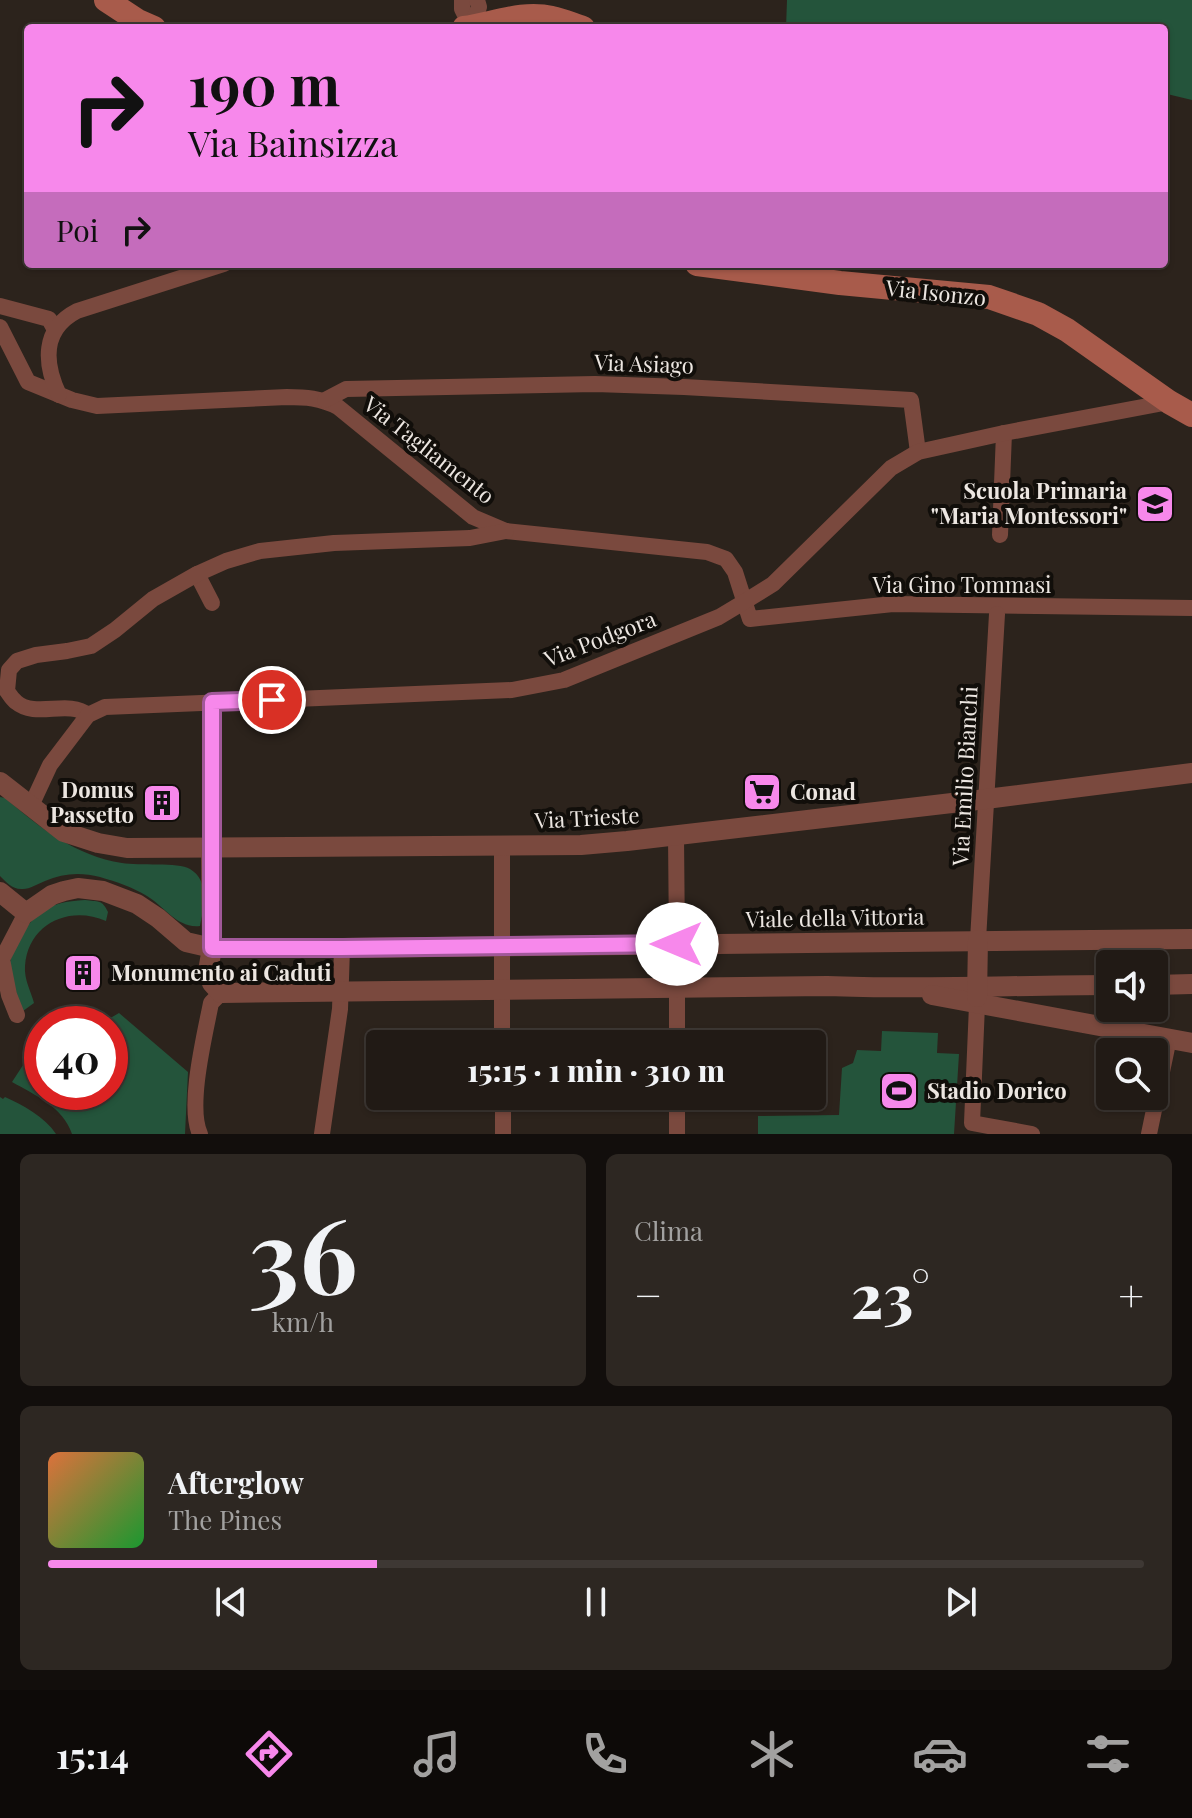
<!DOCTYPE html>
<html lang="it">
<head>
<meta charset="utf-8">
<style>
  body { margin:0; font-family:"Playfair Display",serif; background:#2d2722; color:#f1f3f6; height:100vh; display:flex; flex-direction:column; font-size:30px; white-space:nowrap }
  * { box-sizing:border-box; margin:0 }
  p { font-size:26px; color:#a2a1a0 }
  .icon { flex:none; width:44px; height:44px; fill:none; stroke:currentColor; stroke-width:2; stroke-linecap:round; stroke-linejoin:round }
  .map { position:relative; height:1134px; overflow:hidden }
  .details { display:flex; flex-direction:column; gap:20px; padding:20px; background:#120e0c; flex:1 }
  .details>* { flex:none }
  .banner { position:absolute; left:24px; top:24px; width:1144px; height:244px; border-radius:8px; box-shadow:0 2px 6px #0004,0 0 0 2px #3e3834; background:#f788eb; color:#111; overflow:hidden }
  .fabs { position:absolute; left:1096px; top:950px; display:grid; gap:16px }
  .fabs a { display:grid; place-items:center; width:72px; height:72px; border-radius:8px; background:#211a15; box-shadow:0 2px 6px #0004,0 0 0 2px #3e3834; font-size:40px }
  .speed { position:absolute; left:24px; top:1006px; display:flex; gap:16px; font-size:40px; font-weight:700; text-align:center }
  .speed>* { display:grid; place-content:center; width:104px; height:104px; border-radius:50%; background:#211a15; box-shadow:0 2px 6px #0004,0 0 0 2px #3e3834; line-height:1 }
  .speed .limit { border:12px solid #d22; background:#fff; color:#111 }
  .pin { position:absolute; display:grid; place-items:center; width:68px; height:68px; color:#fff; margin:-34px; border:4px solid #fff; border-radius:50%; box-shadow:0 2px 8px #0007 }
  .me { position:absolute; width:88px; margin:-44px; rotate:270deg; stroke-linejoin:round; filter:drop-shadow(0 0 6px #0008) }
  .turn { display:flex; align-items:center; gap:28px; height:168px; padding:0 32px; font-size:36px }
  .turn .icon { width:104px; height:104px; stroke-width:2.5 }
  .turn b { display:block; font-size:56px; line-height:68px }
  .then { display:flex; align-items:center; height:76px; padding:0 32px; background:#0003; gap:16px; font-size:30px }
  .big { font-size:60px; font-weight:800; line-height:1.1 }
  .details .card { flex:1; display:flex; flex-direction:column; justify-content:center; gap:12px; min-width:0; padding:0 28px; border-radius:12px; background:#2d2722 }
  .details .dial { align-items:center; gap:0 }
  .dial b { font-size:104px; line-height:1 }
  .song { display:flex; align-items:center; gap:24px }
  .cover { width:96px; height:96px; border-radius:12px; background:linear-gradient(135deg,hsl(20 70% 55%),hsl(130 70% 35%)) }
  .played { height:8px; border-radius:4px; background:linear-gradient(90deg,#f788eb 30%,#3e3834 30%) }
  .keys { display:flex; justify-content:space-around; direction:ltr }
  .heat { display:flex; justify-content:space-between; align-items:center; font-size:44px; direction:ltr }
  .details .tiles { flex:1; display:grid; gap:20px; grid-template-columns:1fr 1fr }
  .card:last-child { grid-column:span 2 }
  .trip { position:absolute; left:366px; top:1030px; width:460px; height:80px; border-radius:8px; background:#211a15; box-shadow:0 2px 6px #0004,0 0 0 2px #3e3834; font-weight:800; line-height:80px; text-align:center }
  .menu { display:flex; height:128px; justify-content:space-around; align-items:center; background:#0d0a08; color:#a2a1a0 }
  .menu .icon { width:56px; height:56px }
  .menu .current { color:#f788eb }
  .menu b { font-size:36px; color:#f1f3f6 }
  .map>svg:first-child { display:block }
  .green { fill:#24543b }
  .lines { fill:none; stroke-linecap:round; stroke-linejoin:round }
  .minor { stroke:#7a493e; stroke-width:16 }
  .tertiary { stroke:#7a493e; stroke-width:20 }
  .secondary { stroke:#a85b4b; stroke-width:24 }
  .route-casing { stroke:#a15899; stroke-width:20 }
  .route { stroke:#f788eb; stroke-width:14 }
  .labels { text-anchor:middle; stroke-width:8; stroke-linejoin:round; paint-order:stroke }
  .street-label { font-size:22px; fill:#ece6e1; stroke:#110e0a }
  .poi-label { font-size:22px; font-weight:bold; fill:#ece6e1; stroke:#110e0a; text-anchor:start }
</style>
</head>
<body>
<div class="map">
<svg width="1192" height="1134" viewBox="0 0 1192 1134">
  <rect width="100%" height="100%" fill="#2c231c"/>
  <g class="green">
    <polygon points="787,0 1192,0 1192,100 1167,94 1164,95 1164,28 786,28"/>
    <path d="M0,797L5,798C40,828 76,856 122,863C139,866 178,862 190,869C210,881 204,907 200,926C178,929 164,906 147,896C132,887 117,882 100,877C81,872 63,873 45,881C37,884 29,890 21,889C12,889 6,882 0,876Z"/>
    <path d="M85,900C98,902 102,899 108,912L106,921C69,905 28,924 25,966C24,980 31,991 34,1003L23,1011C18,998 10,982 10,969C9,960 13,953 17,945C33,912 47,902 85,900Z"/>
    <path d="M119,1013L188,1072L185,1134H72C63,1107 35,1095 12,1082L42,1036V1092H110V1024H94L107,1020Z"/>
    <polygon points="882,1031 938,1033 937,1053 959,1054 954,1134 758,1134 758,1116 839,1115 842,1068 853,1063 857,1050 881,1051"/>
    <path d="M0,1097L3,1099L5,1097C23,1105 45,1117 56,1134H0Z"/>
  </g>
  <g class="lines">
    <g class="minor">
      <polyline points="462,0 462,9 471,27"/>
      <polyline points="471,27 479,7 477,0"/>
      <polyline points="0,306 49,319 54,328"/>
      <path d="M0,327L28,382L72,400L97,406L287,397C306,397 320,398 338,407L473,517L506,531L707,552L726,559L735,572L750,619L893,604L1192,608"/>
      <path d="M59,395C44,363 42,329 77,311L224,264"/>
      <polyline points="325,400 346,389 595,384 684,387 911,400 918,452"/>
      <polyline points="1000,535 1004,433"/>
      <polyline points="197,574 212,603"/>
      <path d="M88,715C68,699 36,719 16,702C12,699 10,695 7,691L9,670L17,661L36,655L67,651L91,646L115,630L153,599L197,574L226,561L260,551L334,543L470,538L506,531"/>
      <polyline points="31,806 50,765 88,715 105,707 512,690 564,680 719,617 744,602 773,584 891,468 918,452 1004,433 1169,402"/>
      <polyline points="676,836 677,944"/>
      <polyline points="502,845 502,1044"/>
      <polyline points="211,849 212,702"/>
      <polyline points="978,940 997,614"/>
      <polyline points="677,987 677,1044"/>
      <polyline points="977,1005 972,1123 1032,1134"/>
      <polyline points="17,1015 9,995 2,959 26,913"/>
      <polyline points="503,1096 503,1134"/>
      <polyline points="677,1096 677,1134"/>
      <path d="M200,1134C187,1106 205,1034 211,1003L221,993"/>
      <polyline points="322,1134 340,1009 342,948"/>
      <polyline points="1149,1134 1169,1038"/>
    </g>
    <g class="tertiary">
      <polyline points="0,782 64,832 98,843 127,848 581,845 627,841 986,799 1192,773"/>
      <path d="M211,849L212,948L208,971L212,983L221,993L827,986C921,990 1016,985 1110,985"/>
      <polyline points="0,892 26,913 52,895 64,891 78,888 103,891 137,904 158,918 186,942 212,948 342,948 1192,939"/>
      <polyline points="1154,985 1192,984"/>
      <polyline points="932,995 1192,1043"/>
      <polyline points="977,997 978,940"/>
    </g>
    <g class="secondary">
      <polyline points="106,0 138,21 154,28"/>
      <path d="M464,28C493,24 522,11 552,18C563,20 573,25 583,28"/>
      <polyline points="697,264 840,283 989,297 1038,314 1067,330 1169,402 1192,415"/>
    </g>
  </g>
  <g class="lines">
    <defs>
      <polyline id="route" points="272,700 212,702 212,948 342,948 677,944"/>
    </defs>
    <use href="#route" class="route-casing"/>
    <use href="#route" class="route"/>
  </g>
  <defs>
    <symbol id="school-square" viewBox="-11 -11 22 22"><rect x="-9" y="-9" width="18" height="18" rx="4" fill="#f788eb" stroke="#110e0a"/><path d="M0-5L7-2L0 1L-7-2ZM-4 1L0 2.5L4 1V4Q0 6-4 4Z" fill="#111"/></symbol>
    <symbol id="supermarket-square" viewBox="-11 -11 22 22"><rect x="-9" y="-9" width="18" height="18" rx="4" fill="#f788eb" stroke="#110e0a"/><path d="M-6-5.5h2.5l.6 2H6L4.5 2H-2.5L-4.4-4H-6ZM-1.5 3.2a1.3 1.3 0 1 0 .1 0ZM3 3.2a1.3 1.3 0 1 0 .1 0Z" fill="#111"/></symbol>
    <symbol id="building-square" viewBox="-11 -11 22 22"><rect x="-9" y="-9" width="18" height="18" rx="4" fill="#f788eb" stroke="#110e0a"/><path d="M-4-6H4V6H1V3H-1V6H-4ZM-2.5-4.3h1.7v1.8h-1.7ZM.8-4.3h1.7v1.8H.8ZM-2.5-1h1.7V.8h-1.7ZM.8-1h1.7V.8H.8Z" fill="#111"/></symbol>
    <symbol id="stadium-square" viewBox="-11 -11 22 22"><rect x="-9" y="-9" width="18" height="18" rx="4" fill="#f788eb" stroke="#110e0a"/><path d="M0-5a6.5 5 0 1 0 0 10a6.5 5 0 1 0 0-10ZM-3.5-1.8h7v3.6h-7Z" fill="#111"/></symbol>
  </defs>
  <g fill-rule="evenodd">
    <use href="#school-square" x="1133" y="482" width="44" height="44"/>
    <use href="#supermarket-square" x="740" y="770" width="44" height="44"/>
    <use href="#building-square" x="140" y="781" width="44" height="44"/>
    <use href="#building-square" x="61" y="951" width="44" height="44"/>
    <use href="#stadium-square" x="877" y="1069" width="44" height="44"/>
  </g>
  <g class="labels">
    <g class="street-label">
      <text transform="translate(936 293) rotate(6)" y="8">Via Isonzo</text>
      <text transform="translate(644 364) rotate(2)" y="8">Via Asiago</text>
      <text transform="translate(429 450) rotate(38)" y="8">Via Tagliamento</text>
      <text x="962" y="593">Via Gino Tommasi</text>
      <text transform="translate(600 639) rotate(-21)" y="8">Via Podgora</text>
      <text transform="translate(965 776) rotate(-87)" y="8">Via Emilio Bianchi</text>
      <text transform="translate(587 818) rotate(-3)" y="8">Via Trieste</text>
      <text transform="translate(835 918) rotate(-1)" y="8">Viale della Vittoria</text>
    </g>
    <g class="poi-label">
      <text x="1127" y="499" text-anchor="end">Scuola Primaria<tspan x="1127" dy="25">"Maria Montessori"</tspan></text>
      <text x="134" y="798" text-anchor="end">Domus<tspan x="134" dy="25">Passetto</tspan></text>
      <text x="790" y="800">Conad</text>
      <text x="111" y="981">Monumento ai Caduti</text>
      <text x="927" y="1099">Stadio Dorico</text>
    </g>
  </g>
</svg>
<div class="fabs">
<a><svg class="icon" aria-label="sound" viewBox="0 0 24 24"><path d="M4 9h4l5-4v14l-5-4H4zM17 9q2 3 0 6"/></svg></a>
<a><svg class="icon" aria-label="search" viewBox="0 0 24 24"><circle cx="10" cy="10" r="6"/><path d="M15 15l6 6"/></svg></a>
</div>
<div class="speed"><div class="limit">40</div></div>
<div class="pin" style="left:272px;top:700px;background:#d93025"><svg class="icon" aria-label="arrive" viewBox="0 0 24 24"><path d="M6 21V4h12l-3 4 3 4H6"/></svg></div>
<svg class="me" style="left:677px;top:944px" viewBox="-20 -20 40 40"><circle r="19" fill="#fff"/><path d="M0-13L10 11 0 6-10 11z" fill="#f788eb"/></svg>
<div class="trip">15:15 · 1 min · 310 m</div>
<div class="banner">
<div class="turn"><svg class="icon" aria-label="right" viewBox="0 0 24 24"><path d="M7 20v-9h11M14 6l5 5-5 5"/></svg><div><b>190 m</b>Via Bainsizza</div></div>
<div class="then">Poi<svg class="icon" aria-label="right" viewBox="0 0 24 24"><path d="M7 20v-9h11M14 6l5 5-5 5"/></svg></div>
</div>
</div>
<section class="details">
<div class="tiles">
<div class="card dial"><b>36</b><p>km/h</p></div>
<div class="card"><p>Clima</p>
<div class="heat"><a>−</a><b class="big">23°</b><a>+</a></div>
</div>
<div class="card">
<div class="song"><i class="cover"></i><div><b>Afterglow</b><p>The Pines</p></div></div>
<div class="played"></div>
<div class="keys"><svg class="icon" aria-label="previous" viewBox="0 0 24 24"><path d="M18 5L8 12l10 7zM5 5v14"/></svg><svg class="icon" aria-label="pause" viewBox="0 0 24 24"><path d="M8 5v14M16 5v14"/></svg><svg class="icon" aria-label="next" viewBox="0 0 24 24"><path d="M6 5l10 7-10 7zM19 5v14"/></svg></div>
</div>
</div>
</section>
<nav class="menu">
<b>15:14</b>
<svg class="icon current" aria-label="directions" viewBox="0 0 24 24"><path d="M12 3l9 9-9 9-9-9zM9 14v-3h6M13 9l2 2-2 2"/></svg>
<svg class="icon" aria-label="music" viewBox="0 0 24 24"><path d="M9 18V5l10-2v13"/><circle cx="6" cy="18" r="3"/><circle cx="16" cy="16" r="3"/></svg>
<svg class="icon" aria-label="phone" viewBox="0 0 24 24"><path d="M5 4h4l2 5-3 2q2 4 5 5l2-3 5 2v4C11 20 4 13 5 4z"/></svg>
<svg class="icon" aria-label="climate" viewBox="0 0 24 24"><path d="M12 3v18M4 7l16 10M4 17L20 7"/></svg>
<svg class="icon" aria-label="car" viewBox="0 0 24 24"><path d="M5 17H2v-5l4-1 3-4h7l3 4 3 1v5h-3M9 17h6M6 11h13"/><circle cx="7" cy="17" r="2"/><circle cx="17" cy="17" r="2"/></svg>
<svg class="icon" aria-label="filters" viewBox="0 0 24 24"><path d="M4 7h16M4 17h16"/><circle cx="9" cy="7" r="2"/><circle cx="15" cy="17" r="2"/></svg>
</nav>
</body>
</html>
